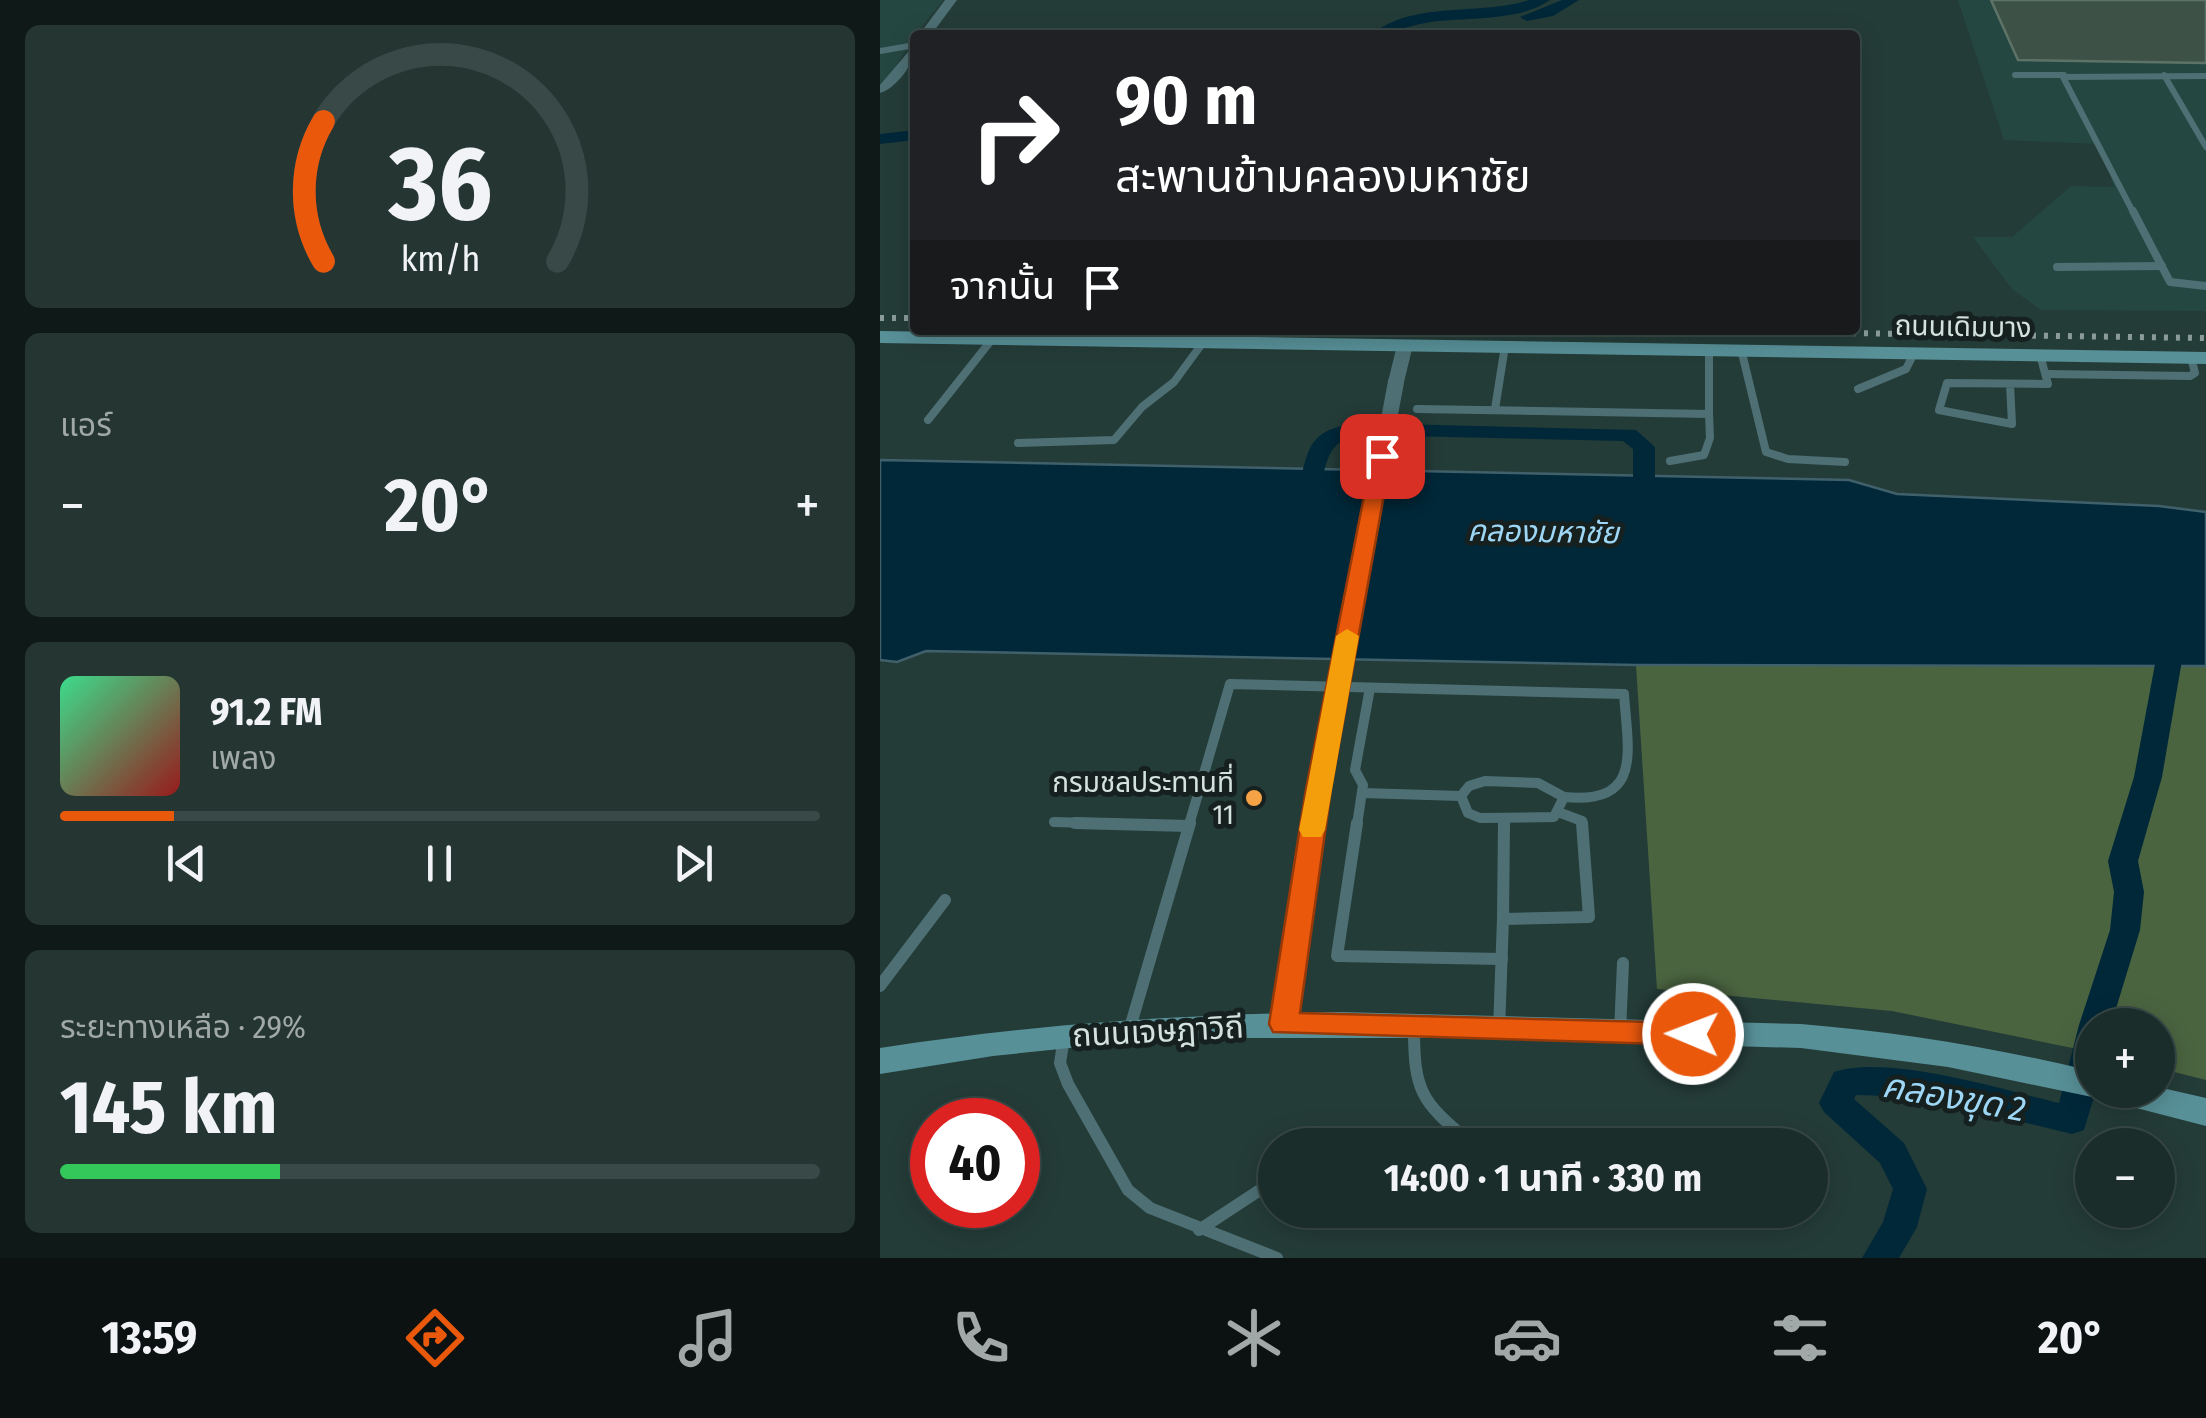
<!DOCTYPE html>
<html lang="th">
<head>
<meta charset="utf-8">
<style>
  body { margin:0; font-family:"Fira Sans Condensed","Noto Sans Thai",sans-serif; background:#243532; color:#f1f3f6; height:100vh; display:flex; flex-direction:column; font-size:38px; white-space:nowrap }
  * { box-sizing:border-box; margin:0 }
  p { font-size:32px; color:#a0a8a8 }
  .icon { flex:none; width:55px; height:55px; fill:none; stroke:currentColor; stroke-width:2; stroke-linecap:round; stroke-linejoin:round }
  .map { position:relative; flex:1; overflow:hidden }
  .details { display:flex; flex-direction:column; gap:25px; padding:25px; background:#0f1917; width:880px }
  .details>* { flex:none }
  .hud { position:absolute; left:30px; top:30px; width:950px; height:305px; border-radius:10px; box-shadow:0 5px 25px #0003,0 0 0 2px #394947; background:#202124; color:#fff; overflow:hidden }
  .controls { position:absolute; left:1195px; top:1008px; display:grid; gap:20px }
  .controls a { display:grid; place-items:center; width:100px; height:100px; border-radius:50%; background:#1b2d2a; box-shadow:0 5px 25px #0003,0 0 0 2px #394947; font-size:50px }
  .speed { position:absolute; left:30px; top:1098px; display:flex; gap:20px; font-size:50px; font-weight:700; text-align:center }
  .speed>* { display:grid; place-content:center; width:130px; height:130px; border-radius:50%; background:#1b2d2a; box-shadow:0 5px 25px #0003,0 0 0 2px #394947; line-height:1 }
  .speed .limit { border:15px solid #d22; background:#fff; color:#111 }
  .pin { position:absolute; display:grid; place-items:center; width:85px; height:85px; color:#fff; margin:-42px; border-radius:20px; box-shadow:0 5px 15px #0006 }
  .me { position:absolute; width:110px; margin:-55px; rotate:271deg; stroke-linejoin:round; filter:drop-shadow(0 0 8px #0008) }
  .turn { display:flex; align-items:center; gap:35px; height:210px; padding:0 40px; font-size:45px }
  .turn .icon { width:130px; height:130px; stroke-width:2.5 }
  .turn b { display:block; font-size:70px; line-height:85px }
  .then { display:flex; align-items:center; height:95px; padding:0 40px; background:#0003; gap:20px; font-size:38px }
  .big { font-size:75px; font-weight:700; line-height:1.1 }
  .details .card { flex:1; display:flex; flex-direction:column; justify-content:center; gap:15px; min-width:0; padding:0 35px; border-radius:15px; background:#243532 }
  .details .dial { align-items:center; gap:0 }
  .dial svg { height:260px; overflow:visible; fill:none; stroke:#394947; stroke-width:7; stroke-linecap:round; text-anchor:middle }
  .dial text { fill:#f1f3f6; stroke:none }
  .song { display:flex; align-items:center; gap:30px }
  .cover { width:120px; height:120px; border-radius:15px; background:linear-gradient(135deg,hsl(150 70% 55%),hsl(0 70% 35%)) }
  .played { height:10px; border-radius:5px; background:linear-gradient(90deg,#ea580c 15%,#394947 15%) }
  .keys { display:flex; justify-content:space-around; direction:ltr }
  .heat { display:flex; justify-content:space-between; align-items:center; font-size:55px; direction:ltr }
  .charge { height:15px; border-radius:8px; background:linear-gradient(90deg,#34c759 29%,#394947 0) }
  .trip { position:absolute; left:378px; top:1128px; width:570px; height:100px; border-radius:50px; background:#1b2d2a; box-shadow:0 5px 25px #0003,0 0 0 2px #394947; font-weight:700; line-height:100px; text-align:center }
  .tabs { display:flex; height:160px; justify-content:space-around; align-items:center; background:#0b1211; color:#a0a8a8 }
  .tabs .icon { width:70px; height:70px }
  .tabs .current { color:#ea580c }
  .tabs b { font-size:45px; color:#f1f3f6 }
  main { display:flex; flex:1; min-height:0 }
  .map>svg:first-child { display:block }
  .built { fill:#254742 }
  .green { fill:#4b6440 }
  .water { fill:#002839; stroke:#40606b; stroke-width:2.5 }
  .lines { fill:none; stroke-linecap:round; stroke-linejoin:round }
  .canal { fill:#002839; fill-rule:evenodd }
  .building { fill:#3d5146; stroke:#5e7368; stroke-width:2.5 }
  .lane-far3 { stroke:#4e7075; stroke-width:6 }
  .lane-far2 { stroke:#4e7075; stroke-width:8 }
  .lane-far1 { stroke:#4e7075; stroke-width:10 }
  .lane { stroke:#4e7075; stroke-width:12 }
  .street { fill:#4e7075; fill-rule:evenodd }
  .secondary { fill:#589098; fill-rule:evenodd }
  .rail { stroke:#8a9c99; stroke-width:6; stroke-dasharray:4 8; stroke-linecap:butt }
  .street-bridge-far1 { stroke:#4e7075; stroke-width:16 }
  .street-bridge { stroke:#4e7075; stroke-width:20 }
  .route { fill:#ea580c; stroke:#983908; stroke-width:2.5 }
  .slow { fill:#f59e0b }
  .poi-dot { fill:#f5a345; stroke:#16211f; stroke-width:4 }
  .labels { text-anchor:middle; stroke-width:10; stroke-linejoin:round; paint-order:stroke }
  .street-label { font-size:28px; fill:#d4e2df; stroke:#16211f }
  .poi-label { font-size:28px; fill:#d4e2df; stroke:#16211f; text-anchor:end }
  .water-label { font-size:30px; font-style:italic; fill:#9ed7f5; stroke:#16211f }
  .near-street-label { font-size:32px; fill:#d4e2df; stroke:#16211f }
  .near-water-label { font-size:35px; font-style:italic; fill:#9ed7f5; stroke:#16211f }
</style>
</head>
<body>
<main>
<section class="details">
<div class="card dial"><svg viewBox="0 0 100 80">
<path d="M14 69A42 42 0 1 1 86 69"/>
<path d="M14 69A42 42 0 0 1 14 26" stroke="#ea580c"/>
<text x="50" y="56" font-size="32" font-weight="700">36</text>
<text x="50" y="72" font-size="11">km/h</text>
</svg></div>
<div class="card"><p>แอร์</p>
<div class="heat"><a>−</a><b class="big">20°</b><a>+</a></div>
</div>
<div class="card">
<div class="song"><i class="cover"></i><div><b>91.2 FM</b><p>เพลง</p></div></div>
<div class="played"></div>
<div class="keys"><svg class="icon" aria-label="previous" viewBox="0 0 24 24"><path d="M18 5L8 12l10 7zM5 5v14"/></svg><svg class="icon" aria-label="pause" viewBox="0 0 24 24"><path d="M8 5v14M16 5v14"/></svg><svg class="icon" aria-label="next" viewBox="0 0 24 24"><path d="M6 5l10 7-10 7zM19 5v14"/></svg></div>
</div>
<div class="card"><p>ระยะทางเหลือ · 29%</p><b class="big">145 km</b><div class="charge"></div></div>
</section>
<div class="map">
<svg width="1326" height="1258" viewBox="0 0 1326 1258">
  <rect width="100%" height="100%" fill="#243c38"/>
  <g class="built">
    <polygon points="0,0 63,0 35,35 0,92"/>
    <polygon points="1078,0 1326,0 1326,311 1161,310 1132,289 1093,237 1132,237 1191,186 1234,187 1220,144 1124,140"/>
  </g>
  <polygon class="green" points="756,665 1326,666 1326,1080 1278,1068 1278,1025 1212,1025 1212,1052 1012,1011 777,989"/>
  <polygon class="water" points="0,460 969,480 1017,494 1279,506 1326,512 1326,666 756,665 46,651 17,662 0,660"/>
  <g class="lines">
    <g class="canal">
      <path d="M649,0H670C637,23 584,16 545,23C525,26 511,35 491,35C533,0 599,16 649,0Z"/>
      <polygon points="682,0 699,0 673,16 647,21 640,17"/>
      <polygon points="35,130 35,140 0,144 0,134"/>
      <path d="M481,423L756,430L775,447V508L764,515L753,508V449L743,441L481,435C443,440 447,468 437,500L426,507L418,505L415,500C430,450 423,429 481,423Z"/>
      <path d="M1293,629L1306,637L1282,777L1258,861L1264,892L1260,930L1231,1025H1212V1090H1216L1204,1130L1192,1134L1039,1097L976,1095L974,1099L1024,1143L1047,1189L1037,1227L1019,1258H982L1003,1222L1013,1189L1000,1163L944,1112L939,1103L954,1072C1010,1054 1122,1090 1179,1103L1199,1025L1230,930L1234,892L1228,861L1254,777L1280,637Z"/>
    </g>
  </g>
  <polygon class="building" points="1111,0 1326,0 1326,63 1138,60"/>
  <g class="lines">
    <g class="lane-far3">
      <polyline points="0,51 35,45"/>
      <polyline points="1135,75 1184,75"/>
      <polyline points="1284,75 1326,147"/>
      <polyline points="1254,214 1183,77 1326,76"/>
    </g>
    <g class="lane-far2">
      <polyline points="1253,211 1290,282 1326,286"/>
      <polyline points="1177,267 1282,266"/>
      <polyline points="829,349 829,414"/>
      <polyline points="861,349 886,452 908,459 965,462"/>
      <polyline points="1167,374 1310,376 1315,373 1311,357"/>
      <polyline points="1130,384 1132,424 1059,410 1067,383 1168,384 1160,355"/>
      <polyline points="978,389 1026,369 1034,353"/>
      <polyline points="537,409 829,414 830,438 824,455 790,461"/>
      <polyline points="615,409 625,346"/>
      <polyline points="48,420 113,338"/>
      <polyline points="138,443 234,440 262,407 294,382 324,341"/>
    </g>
    <g class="lane-far1">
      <polygon points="605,781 658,783 684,797 674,817 600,818 588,813 581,796 589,786"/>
      <polyline points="482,793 581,796"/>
      <polyline points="678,812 702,821 702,825"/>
      <polyline points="174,822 280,825"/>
      <path d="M309,825L350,684L744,694C748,752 763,805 684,797"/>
      <polyline points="477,825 483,785 475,770 490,688"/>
      <polyline points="624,825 624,818"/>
    </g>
    <g class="lane">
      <polyline points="195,823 309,826"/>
      <polyline points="477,823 457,956 622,959"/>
      <polyline points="623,919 624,823"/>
      <polyline points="0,986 65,900"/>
      <path d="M534,1029C534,1090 541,1102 588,1140"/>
      <polyline points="619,1030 623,919 709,917 702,823"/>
      <polyline points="249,1031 310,823"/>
      <polyline points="740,1032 743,963"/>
      <polyline points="184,1038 180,1063 188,1084 248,1190 270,1208 397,1258"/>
      <polyline points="319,1230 395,1180"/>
    </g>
    <g class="street">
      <polygon points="65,0 77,0 51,35 39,35"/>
      <path d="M35,44C35,63 18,87 0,93V85Z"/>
      <polygon points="525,340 533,345 524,382 522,386 510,386 508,382 517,345"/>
      <polygon points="438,782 446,784 449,789 417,1024 413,1031 404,1034 395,1031 391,1024 427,789 430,784"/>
    </g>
    <g class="secondary">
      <polygon points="0,331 1326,352 1326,364 0,343"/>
      <path d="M459,1012L921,1024C1019,1032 1116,1048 1212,1071V1090H1278V1087L1326,1098V1126L1237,1103L1225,1099L1222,1094L1212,1097L1068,1067L921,1048L576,1038H343L228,1044L113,1056L0,1074V1048C153,1024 304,1014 459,1012Z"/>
    </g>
    <g class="rail">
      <polyline points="0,318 35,318"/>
      <polyline points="744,330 1326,338"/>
    </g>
    <polyline class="street-bridge-far1" points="497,483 516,382"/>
    <polyline class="street-bridge" points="438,789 497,481"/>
  </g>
  <polygon class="route" points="502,450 511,456 451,789 420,1013 813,1023 823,1026 827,1034 823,1042 813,1045 393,1032 389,1024 426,789 492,456"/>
  <polygon class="slow" points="467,629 479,636 445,830 441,837 423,837 419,830 456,636"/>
  <circle class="poi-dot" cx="374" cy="798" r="10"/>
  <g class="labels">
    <g class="street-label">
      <text transform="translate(1083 326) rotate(1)" y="10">ถนนเดิมบาง</text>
    </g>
    <g class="poi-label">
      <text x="354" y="792">กรมชลประทานที่<tspan x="354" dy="32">11</tspan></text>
    </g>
    <g class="water-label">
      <text transform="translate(663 532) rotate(1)" y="10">คลองมหาชัย</text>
    </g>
    <g class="near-street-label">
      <text transform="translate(278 1031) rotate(-3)" y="11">ถนนเจษฎาวิถี</text>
    </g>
    <g class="near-water-label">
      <text transform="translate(1074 1097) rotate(10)" y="12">คลองขุด 2</text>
    </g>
  </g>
</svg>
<div class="controls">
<a>+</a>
<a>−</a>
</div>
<div class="speed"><div class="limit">40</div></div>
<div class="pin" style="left:502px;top:456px;background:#d93025"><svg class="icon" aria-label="arrive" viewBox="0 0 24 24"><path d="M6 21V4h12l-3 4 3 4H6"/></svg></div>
<svg class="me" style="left:813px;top:1034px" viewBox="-20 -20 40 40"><circle r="17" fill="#ea580c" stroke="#fff" stroke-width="3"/><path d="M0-11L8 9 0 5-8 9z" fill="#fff"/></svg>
<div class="trip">14:00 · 1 นาที · 330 m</div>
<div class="hud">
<div class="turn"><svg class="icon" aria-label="right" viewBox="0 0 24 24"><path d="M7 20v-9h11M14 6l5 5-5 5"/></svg><div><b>90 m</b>สะพานข้ามคลองมหาชัย</div></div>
<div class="then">จากนั้น<svg class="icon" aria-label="arrive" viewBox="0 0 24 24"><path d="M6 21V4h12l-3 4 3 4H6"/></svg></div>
</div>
</div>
</main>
<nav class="tabs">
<b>13:59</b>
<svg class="icon current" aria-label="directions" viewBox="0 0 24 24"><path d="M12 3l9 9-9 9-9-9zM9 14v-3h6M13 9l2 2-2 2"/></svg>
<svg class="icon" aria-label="music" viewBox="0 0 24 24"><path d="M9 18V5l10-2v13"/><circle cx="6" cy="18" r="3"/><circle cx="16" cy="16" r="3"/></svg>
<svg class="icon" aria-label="phone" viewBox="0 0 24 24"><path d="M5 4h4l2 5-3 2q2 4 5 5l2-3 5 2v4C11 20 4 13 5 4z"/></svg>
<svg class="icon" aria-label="climate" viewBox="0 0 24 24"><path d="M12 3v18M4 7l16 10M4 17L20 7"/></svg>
<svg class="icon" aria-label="car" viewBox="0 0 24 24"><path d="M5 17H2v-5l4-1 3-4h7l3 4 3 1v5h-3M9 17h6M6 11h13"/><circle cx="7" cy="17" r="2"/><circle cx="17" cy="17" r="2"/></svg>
<svg class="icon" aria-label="filters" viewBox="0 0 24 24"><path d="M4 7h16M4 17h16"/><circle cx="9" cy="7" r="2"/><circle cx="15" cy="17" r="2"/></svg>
<b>20°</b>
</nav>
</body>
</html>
